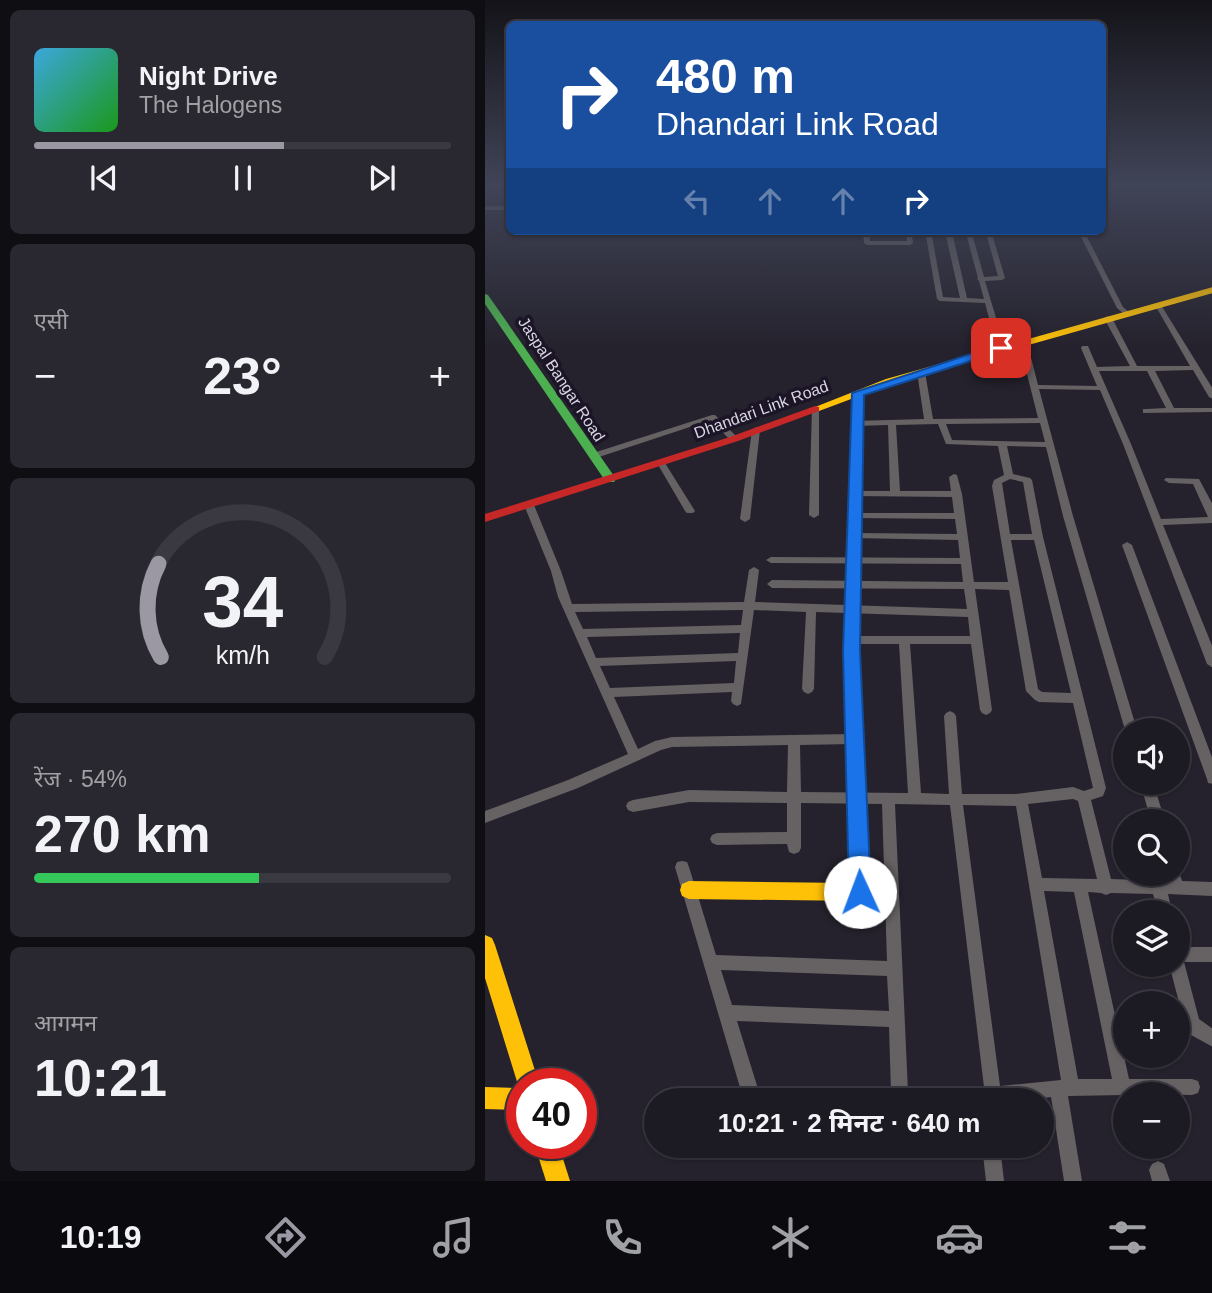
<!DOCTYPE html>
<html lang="hi">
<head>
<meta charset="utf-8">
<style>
  body { margin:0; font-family:Arial,"Noto Sans Devanagari",sans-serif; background:#29272f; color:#f1f3f6; height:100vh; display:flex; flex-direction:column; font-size:26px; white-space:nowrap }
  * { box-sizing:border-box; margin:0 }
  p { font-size:23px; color:#a0a1a5 }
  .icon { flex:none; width:38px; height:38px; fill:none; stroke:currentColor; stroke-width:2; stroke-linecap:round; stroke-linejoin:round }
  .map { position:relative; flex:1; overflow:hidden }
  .details { display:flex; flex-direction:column; gap:10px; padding:10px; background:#0f0e13; width:485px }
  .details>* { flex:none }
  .top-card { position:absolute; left:21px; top:21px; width:600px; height:214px; border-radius:10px; box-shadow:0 2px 5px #0004,0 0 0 2px #3a3840; background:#1a4fa0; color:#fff; overflow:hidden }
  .tools { position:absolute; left:628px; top:718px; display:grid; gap:14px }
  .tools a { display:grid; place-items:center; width:77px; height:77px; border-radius:50%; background:#1c1a22; box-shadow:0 2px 5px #0004,0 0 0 2px #3a3840; font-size:35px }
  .speed { position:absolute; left:21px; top:1068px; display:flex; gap:14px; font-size:35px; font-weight:700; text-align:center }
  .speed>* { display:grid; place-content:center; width:91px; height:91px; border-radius:50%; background:#1c1a22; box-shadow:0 2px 5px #0004,0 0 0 2px #3a3840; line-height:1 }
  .speed .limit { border:10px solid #d22; background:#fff; color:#111 }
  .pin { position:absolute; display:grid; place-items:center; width:60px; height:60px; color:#fff; margin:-30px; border-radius:14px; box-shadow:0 4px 10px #0006 }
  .me { position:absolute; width:77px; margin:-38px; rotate:358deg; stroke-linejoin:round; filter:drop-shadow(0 0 5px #0008) }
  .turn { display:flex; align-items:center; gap:24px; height:147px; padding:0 35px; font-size:32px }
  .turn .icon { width:91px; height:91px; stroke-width:2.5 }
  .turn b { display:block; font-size:49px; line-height:60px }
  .lanes { display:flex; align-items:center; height:66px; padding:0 35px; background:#0003; justify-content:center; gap:35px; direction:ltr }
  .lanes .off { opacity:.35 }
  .big { font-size:52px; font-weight:700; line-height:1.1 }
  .details .widget { flex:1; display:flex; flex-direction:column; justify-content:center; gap:10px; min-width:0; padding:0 24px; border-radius:10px; background:#29272f }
  .details .dial { align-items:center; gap:0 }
  .dial svg { height:182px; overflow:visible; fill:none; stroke:#3a3840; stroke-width:7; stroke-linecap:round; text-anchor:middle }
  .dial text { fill:#f1f3f6; stroke:none }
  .song { display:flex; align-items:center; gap:21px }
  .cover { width:84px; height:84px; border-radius:10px; background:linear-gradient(135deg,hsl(200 70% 55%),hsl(120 70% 35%)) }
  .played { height:7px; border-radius:4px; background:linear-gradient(90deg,#9b97a3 60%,#3a3840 60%) }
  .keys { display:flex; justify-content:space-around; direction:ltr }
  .heat { display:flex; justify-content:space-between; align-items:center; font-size:38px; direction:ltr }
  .charge { height:10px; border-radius:5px; background:linear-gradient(90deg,#34c759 54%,#3a3840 0) }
  .trip { position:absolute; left:159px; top:1088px; width:410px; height:70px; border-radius:35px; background:#1c1a22; box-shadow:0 2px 5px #0004,0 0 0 2px #3a3840; font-weight:700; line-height:70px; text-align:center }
  .menu { display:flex; height:112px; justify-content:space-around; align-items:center; background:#0b0a0e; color:#a0a1a5 }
  .menu .icon { width:49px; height:49px }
  .menu .on { color:#9b97a3 }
  .menu b { font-size:32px; color:#f1f3f6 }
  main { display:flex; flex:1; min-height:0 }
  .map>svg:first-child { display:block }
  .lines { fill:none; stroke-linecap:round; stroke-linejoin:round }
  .street { fill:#666163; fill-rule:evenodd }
  .fast { fill:#4caf50; fill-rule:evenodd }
  .slow { fill:#ffc107; fill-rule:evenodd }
  .jam { fill:#c62828; fill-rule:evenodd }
  .route { fill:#1a73e8; stroke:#114b97; stroke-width:2 }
  .labels { text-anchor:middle; stroke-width:7; stroke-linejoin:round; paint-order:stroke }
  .far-street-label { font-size:16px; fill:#dad6e3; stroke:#1b1527 }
</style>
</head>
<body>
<main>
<section class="details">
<div class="widget">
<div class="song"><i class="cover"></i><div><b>Night Drive</b><p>The Halogens</p></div></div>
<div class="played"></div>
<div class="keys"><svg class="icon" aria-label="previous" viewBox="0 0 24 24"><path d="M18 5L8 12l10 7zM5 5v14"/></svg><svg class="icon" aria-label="pause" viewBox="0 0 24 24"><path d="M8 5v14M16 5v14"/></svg><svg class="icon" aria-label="next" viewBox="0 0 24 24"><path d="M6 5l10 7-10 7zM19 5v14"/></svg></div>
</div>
<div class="widget"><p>एसी</p>
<div class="heat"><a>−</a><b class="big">23°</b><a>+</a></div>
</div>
<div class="widget dial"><svg viewBox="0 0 100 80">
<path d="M14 69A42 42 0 1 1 86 69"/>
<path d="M14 69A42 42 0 0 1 13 28" stroke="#9b97a3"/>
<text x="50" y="56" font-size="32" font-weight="700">34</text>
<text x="50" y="72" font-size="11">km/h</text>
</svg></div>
<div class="widget"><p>रेंज · 54%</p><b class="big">270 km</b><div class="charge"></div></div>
<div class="widget"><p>आगमन</p><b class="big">10:21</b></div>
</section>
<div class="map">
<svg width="728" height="1181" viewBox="0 0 728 1181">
  <rect width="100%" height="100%" fill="#25222d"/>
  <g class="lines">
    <g class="street">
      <polygon points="16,183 24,183 24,184 0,190 0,186"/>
      <rect x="0" y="206" width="24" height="4"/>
      <polygon points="279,231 285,231 285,233 344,233 347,235 344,237 282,237 279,235"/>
      <polygon points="355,231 361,231 361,234 356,235"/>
      <path d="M378,231H384L385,241H422L421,231L481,233L480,231H486L487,233L507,234L520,278L517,280L500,281L520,348L519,350L512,348L500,303L455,301L452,299L441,236H427L428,243L425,245H382L379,243ZM447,236H461L475,298L458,297ZM468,236L482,237L493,278L492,279L494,281L499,299L482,298ZM488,237H502L513,276L499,277Z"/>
      <polygon points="593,231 599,231 638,307 645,313 643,314 639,314 632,308"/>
      <path d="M673,303L676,305L728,389V399L724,397L708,370L670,371L689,408H728V412L658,413V409H661L681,408L662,371H614L646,444L676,519L723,517L708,484L684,483L679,480L681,478L714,479L728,505V523L678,525L728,648V668L722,664L638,444L615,390L554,389L588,516L652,730H640L578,516L561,447L522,446L528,474L545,478L547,480L558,537L621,788L618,796L606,800L626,879L683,881L681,873H693V868L697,881L728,882V896L683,894L687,912H673L668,894L626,893L621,895L616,893L603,892L644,1079H707L713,1081L715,1087L713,1093L707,1095L640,1094V1095L583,1096L597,1181H579L566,1097L532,1101H389L391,1095L397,1093L406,1092L404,1027L252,1021L274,1092L310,1093L316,1095L318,1101H259L190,867L192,862L197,861L202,862L204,867L231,955L402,961L397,804L316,803V848L314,852L309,854L304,852L302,844L232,845L227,843L225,839L227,835L232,833L302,832V803L204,802L148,812L143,810L141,806L143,802L148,800L204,790L302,792L303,745L187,747L176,750L93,788L0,823V811L83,780L143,754L73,597L66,571L39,505L44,502L49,505L76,571L87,604L259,602L264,570L269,567L274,570L270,602L482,609L479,589L287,588L282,584L287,580L478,582L476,564L286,563L281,560L286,557L475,558L473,540L367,538L365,536L370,533L472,534L470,519L368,518L366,516L371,513H469L467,497L369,496L367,494L369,492L372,491H405L403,425L372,426L368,423L369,421L439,419L432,372L436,370L440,372L448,419L553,418L534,342L538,340L542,342L553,385L612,386L596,348L597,346H603L612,367L645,366L619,318L623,316L627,318L652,366H705L670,305ZM555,423L560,442L467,440L461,424ZM453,424L461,444L513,446L519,475L509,480L507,486L523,582H489L477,494L472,475L469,474L464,477L466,491H415L411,425ZM525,479L538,482L547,534H525L517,483ZM526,540H549L586,693L557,692L553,689ZM490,589L524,590L541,691L550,700L554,702L588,703L608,788L599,791L588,787L530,794H477L471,716L469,713L465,711L461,713L459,716L464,794L436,793L425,644H486L495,710L497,713L501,715L505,713L507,710ZM258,610L256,625L98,629L90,612ZM269,610L321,612L317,689L319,692L323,694L327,692L329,689L331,612L483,617L485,636H366L362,637L360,640L362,643L366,644H414L423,793L316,792L315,745L368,744L372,743L374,739L372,735L368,734L187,737L170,741L153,749L129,697L247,692L246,701L248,704L252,706L256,704ZM255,633L253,653L111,658L102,637ZM251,661L249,683L125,688L115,666ZM588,799L593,801L612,879L557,878L543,804ZM410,804L465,805L499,1087L423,1092ZM478,805L531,806L576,1080L515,1086ZM559,891L589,892L627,1079H593ZM236,970L402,976L404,1011L247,1005Z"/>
      <polygon points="327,407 333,407 334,409 334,515 329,518 324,515"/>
      <polygon points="227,415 230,415 252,437 252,441 246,441 226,420 111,458 108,459 104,456 105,454"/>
      <polygon points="271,427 275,430 265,519 260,522 255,519 267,430"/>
      <polygon points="176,460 180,463 210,511 208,513 202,513 200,511 172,463"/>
      <polygon points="642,542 647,545 728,760 728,784 723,783 722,779 637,545"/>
      <polygon points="655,782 668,782 680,821 666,821"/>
      <polygon points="693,947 728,947 728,962 699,962 714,1019 728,1029 728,1047 706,1035 701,1029 684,964 693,964"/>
      <polygon points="497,1146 515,1146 519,1181 501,1181"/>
      <polygon points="673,1161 679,1164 685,1181 667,1181 664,1170 667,1164"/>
    </g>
    <g class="fast">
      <polygon points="0,294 3,295 129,476 131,479 129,482 121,482 0,304"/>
      <polygon points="373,390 378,393 374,600 367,605 360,600 368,393"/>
    </g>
    <g class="slow">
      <polygon points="728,287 728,293 409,383 334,411 326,411 325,409 401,379"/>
      <polygon points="367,595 374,600 374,651 385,892 382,898 375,901 204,899 197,896 195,890 197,884 204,881 365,883 358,651 360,600"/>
      <polygon points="0,935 7,938 10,945 54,1083 37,1083 37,1110 0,1109 0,1087 34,1088 0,978"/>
      <polygon points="49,1143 73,1143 85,1181 61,1181"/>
    </g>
    <polygon class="jam" points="330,406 334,407 334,411 253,441 0,522 0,514 245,437"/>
  </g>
  <linearGradient id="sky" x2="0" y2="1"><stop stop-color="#141319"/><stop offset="0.53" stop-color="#404457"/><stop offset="1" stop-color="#404457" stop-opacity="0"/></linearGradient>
  <rect width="728" height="348" fill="url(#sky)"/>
  <polygon class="route" points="516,344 522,348 520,350 379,395 375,651 386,892 383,899 375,902 368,899 364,892 358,651 367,393"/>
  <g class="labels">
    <g class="far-street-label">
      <text transform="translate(77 379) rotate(57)" y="6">Jaspal Bangar Road</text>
      <text transform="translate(276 409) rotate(-20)" y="6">Dhandari Link Road</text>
    </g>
  </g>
</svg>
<div class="tools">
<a><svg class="icon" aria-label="sound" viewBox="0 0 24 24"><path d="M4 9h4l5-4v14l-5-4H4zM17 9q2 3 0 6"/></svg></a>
<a><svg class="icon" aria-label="search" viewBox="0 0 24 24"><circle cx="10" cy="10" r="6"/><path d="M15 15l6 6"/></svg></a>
<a><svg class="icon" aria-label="layers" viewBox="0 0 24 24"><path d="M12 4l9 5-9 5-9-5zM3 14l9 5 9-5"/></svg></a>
<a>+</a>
<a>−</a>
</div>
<div class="speed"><div class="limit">40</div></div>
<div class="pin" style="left:516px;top:348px;background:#d93025"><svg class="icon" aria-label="arrive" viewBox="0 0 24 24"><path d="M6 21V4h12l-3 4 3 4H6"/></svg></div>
<svg class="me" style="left:375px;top:892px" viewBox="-20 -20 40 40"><circle r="19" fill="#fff"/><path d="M0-13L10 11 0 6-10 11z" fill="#1a73e8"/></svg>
<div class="trip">10:21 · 2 मिनट · 640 m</div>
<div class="top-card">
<div class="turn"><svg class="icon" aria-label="right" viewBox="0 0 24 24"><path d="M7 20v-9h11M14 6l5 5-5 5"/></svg><div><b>480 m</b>Dhandari Link Road</div></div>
<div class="lanes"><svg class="icon off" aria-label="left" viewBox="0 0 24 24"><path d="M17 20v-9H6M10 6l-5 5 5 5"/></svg><svg class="icon off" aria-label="ahead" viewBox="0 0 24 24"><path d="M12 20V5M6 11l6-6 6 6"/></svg><svg class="icon off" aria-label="ahead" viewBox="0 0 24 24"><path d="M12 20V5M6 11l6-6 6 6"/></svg><svg class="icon" aria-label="right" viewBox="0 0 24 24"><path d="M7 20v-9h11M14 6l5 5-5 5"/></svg></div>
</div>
</div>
</main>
<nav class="menu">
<b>10:19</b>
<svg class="icon on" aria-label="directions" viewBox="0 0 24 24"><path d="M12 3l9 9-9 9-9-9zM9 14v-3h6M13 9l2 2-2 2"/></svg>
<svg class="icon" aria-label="music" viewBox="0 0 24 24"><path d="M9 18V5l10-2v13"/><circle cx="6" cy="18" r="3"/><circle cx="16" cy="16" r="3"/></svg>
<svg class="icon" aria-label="phone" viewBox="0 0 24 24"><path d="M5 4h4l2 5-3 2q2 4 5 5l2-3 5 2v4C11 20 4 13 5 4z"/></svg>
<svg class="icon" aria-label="climate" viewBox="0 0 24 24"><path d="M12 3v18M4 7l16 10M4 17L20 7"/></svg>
<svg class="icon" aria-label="car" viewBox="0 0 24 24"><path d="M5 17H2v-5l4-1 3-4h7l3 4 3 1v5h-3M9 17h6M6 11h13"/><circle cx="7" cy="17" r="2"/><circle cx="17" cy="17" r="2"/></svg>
<svg class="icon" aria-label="filters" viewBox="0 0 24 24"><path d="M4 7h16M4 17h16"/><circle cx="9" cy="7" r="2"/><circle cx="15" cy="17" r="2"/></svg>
</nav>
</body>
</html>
